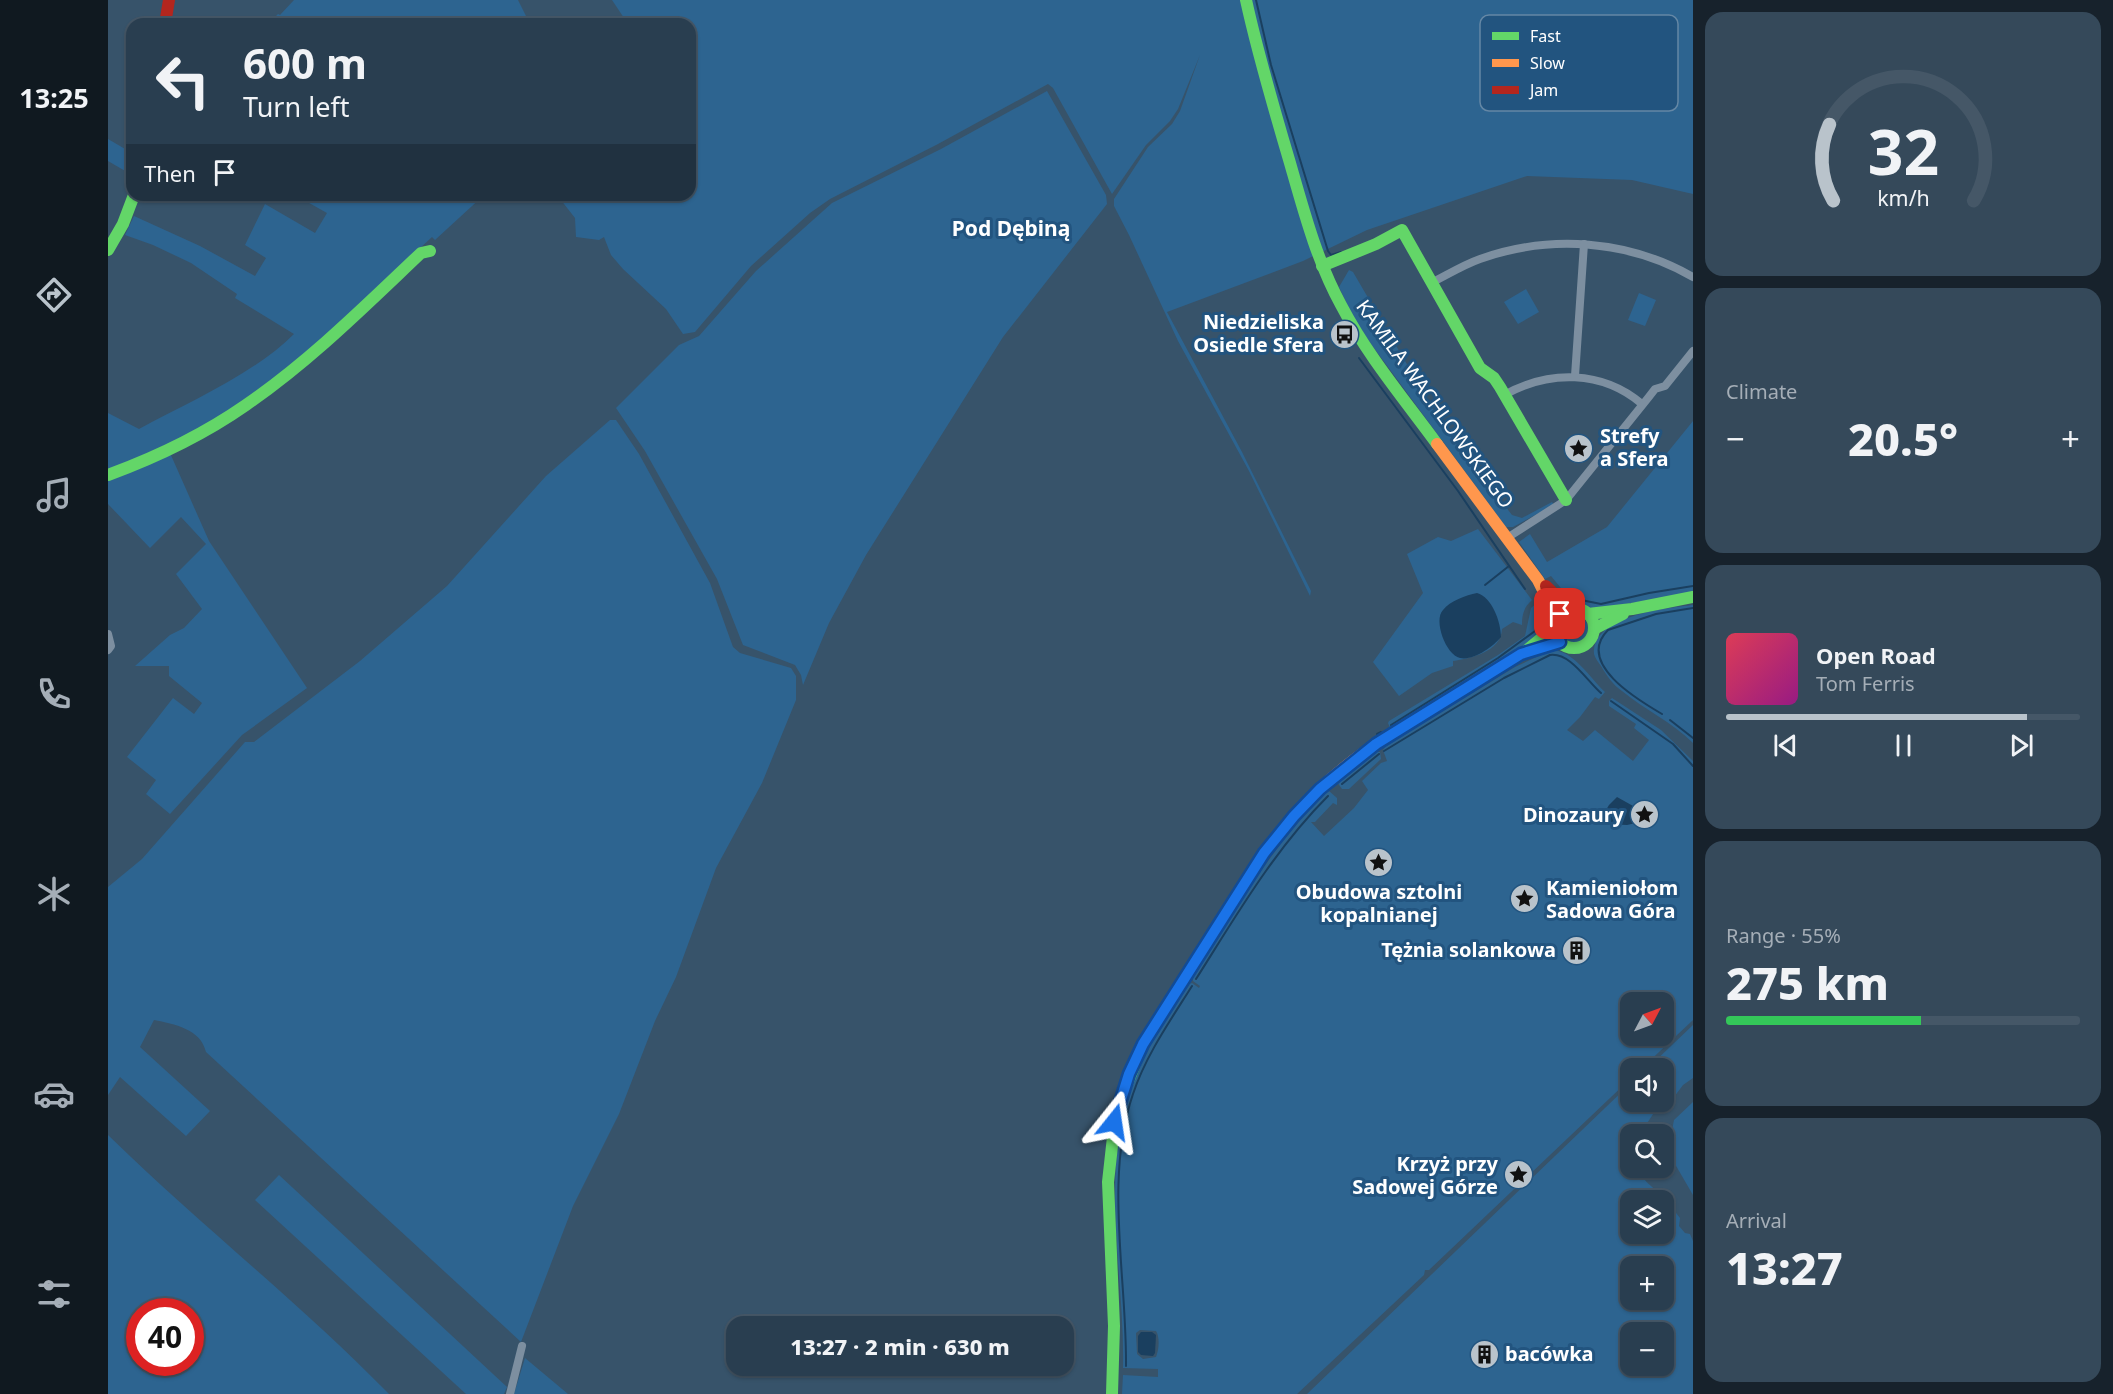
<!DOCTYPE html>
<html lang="en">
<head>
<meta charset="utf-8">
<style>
  body { margin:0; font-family:"Noto Sans",sans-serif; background:#35495a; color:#f1f3f6; height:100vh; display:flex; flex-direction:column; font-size:22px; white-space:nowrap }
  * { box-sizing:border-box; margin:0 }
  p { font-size:20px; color:#a5aeb7 }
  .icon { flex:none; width:33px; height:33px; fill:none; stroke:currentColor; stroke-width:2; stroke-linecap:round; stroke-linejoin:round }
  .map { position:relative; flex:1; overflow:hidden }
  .panel { display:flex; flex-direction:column; gap:12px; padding:12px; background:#17222c; width:420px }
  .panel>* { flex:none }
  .top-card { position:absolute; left:18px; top:18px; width:570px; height:183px; border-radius:18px; box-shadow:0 2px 4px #0004,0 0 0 2px #455767; background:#293e50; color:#f1f3f6; overflow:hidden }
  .needle { width:39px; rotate:49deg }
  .tools { position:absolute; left:1512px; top:992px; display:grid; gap:12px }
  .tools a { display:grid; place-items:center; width:54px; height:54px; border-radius:12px; background:#293e50; box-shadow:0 2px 4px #0004,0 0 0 2px #455767; font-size:30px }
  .speed { position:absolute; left:18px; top:1298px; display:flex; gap:12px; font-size:30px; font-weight:700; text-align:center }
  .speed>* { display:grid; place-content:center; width:78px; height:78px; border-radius:50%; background:#293e50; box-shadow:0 2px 4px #0004,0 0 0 2px #455767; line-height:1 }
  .speed .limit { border:9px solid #d22; background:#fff; color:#111 }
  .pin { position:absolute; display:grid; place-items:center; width:51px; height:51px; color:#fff; margin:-26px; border-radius:12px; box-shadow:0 3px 9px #0006 }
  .me { position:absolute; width:66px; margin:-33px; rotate:15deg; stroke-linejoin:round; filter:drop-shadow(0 0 4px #0008) }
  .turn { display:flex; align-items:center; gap:21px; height:126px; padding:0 18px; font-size:27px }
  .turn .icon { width:78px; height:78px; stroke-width:2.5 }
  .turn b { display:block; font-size:42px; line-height:51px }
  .then { display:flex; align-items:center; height:57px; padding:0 18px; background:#0003; gap:12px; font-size:22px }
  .big { font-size:45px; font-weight:800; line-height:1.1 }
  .panel .widget { flex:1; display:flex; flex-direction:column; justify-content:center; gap:9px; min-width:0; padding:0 21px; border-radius:18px; background:#35495a }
  .panel .dial { align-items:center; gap:0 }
  .dial svg { height:156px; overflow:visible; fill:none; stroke:#455767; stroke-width:7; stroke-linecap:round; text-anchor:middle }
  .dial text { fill:#f1f3f6; stroke:none }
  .song { display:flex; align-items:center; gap:18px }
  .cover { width:72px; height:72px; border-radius:9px; background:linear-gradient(135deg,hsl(350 70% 55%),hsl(310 70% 35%)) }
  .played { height:6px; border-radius:3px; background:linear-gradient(90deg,#b9c3cb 85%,#455767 85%) }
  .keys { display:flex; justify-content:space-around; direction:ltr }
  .heat { display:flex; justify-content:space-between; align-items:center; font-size:33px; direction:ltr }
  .charge { height:9px; border-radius:4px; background:linear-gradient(90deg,#34c759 55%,#455767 0) }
  .trip { position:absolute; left:618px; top:1316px; width:348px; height:60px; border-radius:18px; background:#293e50; box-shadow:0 2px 4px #0004,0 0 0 2px #455767; font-weight:800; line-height:60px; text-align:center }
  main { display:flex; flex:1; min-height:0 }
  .tab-bar { display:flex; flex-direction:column; width:108px; justify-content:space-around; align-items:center; background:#101920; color:#a5aeb7 }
  .tab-bar .icon { width:42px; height:42px }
  .tab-bar .current { color:#b9c3cb }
  .tab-bar b { font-size:27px; color:#f1f3f6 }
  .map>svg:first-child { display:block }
  .green { fill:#2d6490; fill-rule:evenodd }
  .water { fill:#1a3f5f }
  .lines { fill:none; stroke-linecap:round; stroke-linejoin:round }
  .stream { stroke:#1a3f5f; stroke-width:2 }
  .street { stroke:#7d8fa0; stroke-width:8 }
  .fast { stroke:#63d668; stroke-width:12 }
  .slow { stroke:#ff974d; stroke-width:12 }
  .jam { stroke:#b3261e; stroke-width:12 }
  .route-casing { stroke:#114b97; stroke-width:15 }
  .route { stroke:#1a73e8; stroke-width:10 }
  .labels { text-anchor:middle; stroke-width:6; stroke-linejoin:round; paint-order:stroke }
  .poi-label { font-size:20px; font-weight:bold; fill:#fff; stroke:#22547f; text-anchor:end }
  .street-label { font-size:20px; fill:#fff; stroke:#22547f }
  .neighbourhood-label { font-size:21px; font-weight:bold; fill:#fff; stroke:#22547f }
  .key { fill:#22547f; stroke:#6487a5; stroke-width:1.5 }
  .key-label { font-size:16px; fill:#fff }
</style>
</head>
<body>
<main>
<nav class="tab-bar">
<b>13:25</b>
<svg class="icon current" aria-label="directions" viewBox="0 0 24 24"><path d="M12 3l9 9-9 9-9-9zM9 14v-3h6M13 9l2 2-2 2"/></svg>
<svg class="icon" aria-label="music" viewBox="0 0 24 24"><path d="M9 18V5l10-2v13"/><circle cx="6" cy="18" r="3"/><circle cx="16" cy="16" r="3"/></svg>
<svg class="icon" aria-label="phone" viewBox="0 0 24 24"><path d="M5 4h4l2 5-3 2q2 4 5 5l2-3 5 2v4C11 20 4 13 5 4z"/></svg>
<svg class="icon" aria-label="climate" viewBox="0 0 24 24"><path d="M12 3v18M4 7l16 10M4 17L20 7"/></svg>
<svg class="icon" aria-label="car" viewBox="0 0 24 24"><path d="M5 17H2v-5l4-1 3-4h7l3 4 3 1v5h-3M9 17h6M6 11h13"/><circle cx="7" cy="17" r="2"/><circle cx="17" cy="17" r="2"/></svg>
<svg class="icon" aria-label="filters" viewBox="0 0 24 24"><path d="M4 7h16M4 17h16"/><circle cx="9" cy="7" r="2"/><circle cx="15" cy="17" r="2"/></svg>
</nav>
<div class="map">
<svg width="1585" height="1394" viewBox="0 0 1585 1394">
  <rect width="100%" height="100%" fill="#37536a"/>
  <g class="green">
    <polygon points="186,0 410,0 422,24 162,24 164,22 163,21 170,14 172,15"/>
    <polygon points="504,0 1585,0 1585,194 1524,180 1419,176 1259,230 1195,261 1059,312 1134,452 1203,591 1202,596 1141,471 1070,341 1021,235 1006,206 1006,199 1040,147 1064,124 1072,111 1092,55 1070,109 1062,121 1038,145 1004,194 945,88 940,84 830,144 722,199 702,213 643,266 587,332 575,334 558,309 515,269 503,255 496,237 491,240 468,237 467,218 449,195 582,195 582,24 520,24"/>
    <polygon points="939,91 998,195 999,204 895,337 758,555 721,623 695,685 693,675 687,665 635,645 609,579 537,451 508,408 571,345 591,336 648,271 724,203 833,149"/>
    <polygon points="0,139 24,153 24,175 0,161"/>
    <path d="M187,195H376L327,240L324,237L188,363L95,428L0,471V413L31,429C81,402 146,374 186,334L127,298L129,294L83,263L45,245L17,235L26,216L92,246L147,276L158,258L137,245L157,204L207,233L219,213Z"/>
    <polygon points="1241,270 1245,272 1335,426 1404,515 1414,518 1444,502 1446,505 1405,527 1398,527 1263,344 1245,317 1231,287"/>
    <polygon points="1418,289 1431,312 1410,324 1396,302"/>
    <polygon points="1531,293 1548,300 1537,326 1520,320"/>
    <path d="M502,420H508L531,454L602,583L625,647L632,653L683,668L688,676V700L654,783L608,868L568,977L547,1021L511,1114L465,1206L413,1342L98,1052C93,1029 66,1024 46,1020L32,1047L102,1111L78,1136L12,1077L0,1095V887L34,859L137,742H146L252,661L339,586L438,476Z"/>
    <path d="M1585,421V593L1480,610C1471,605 1462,604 1453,598L1457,593L1443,576L1437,579L1411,542L1422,534L1439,562L1499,527Z"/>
    <polygon points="62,453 101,541 199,688 134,735 62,814 38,794 48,780 19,757 65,698 86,714 94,703 61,676 61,666 27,666 62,635 76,628 94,609 68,574 98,544 73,517 42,548 0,504 0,480"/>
    <path d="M1370,529L1424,600C1416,607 1414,614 1414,625L1405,622L1394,629C1393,652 1363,658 1345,661V666L1324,673L1291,696L1265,662L1315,593L1299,554L1330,537L1343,541Z"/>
    <path d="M1431,601L1428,608L1430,611L1437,607C1443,619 1440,626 1432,637L1285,728H1282L1280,723L1281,721L1390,655L1417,636L1423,608Z"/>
    <path d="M1585,605V743C1564,722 1537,710 1514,691C1505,685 1499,676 1493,666C1491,663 1487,658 1486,654C1484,616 1557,608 1585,605Z"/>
    <circle cx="1466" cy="629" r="14"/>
    <path d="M1444,650C1465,650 1482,678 1497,692L1491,699L1487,697L1472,717L1459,730L1475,741L1487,730L1525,761L1541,740L1526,728L1528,724L1501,706V701L1504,698L1553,730L1585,761V1020L1534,1068H1522V1079L1321,1270H1317L1316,1275L1189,1394H1014L1015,1375L1050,1377V1369L1015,1368C1017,1281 994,1190 1018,1105C1030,1061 1055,1022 1081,984L1084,983L1091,988L1092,986L1085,981V978C1126,914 1163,845 1219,792L1221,791L1229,798V805L1225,803L1207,822H1203L1216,836L1246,808L1260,790L1254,781L1273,763L1279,761L1275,750L1278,746L1407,667ZM1522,1002H1556V1035H1522ZM1032,1330L1048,1331C1052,1337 1051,1350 1048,1357L1035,1359L1029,1354L1028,1333Z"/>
    <polygon points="1269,752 1272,752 1273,759 1241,789 1234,789 1229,782"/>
    <polygon points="1585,1025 1585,1078 1575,1085 1566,1097 1559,1095 1556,1099 1556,1068 1540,1068"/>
    <path d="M1522,1084V1101H1553L1548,1106L1549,1108L1532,1134H1522V1167H1530L1537,1171L1534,1173C1535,1182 1545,1186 1550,1193L1549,1198L1551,1200H1522V1233H1556V1204H1561L1572,1218L1571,1226L1577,1233L1582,1234L1585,1241V1394H1199ZM1522,1266H1556V1299H1522ZM1522,1332H1556V1365H1522Z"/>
    <polygon points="1585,1102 1585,1195 1560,1152 1566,1120"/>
    <path d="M0,1135C91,1224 192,1303 281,1394H0ZM32,1311H82V1362H32Z"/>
    <polygon points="171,1175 399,1387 396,1394 358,1394 147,1200"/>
    <polygon points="417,1358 460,1394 406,1394"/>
  </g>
  <g class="water">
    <path d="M1369,593C1384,597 1393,622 1393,637C1385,647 1365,661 1352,658C1338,655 1325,620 1335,610C1342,601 1358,595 1369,593Z"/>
    <polygon points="1509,797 1543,816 1542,820 1519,825 1498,824 1495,815 1501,805"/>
    <polygon points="1033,1332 1044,1332 1048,1335 1047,1353 1045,1356 1033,1355 1030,1352 1030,1336"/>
  </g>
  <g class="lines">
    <g class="stream">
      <polyline points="1148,0 1163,65 1220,251 1223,255 1233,252"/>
      <polyline points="1251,358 1350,491 1417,589"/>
      <polyline points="1377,585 1401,566"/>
      <polyline points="1463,598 1493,604 1541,593 1585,586"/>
      <polyline points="1503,701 1565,744 1585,766"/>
      <path d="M1554,714C1530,700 1467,663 1500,630L1548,614L1585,608"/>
      <polyline points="1562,720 1585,738"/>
      <polyline points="1283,725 1390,658 1427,631 1435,618"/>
      <polyline points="1269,734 1273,732"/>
      <path d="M1276,751L1396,678L1442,655C1462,652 1479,681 1493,693"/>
      <polyline points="1234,784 1271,754"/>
      <path d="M1088,979C1128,916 1166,850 1220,796"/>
      <path d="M1018,1366C1019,1277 996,1179 1025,1094C1038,1055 1062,1021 1084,986"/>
    </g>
    <g class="street">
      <path d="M1323,283C1339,275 1355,265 1372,259C1442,234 1521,240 1585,277"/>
      <polyline points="1467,376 1476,244"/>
      <path d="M1396,395C1441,370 1494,370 1534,404"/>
      <polyline points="1399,538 1458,500 1540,398 1547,389 1557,386 1585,351"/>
      <polyline points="0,634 3,646 0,650"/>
      <polyline points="402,1394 414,1346"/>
    </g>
    <g class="fast">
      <path d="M1138,0C1150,55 1166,109 1182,163C1196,212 1209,261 1233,305C1259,355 1296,399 1329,444"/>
      <polyline points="0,250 15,224 26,195"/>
      <polyline points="1214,266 1268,244 1294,230 1372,368 1386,378 1392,387 1458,500"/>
      <path d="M0,475C49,457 95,435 138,405C202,361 257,306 313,253L322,251"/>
      <circle cx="1466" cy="628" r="20"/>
      <polyline points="1480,614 1524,609 1585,597"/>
      <polyline points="1486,629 1515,614"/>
      <polyline points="1374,679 1413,655 1446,628"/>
      <polyline points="1004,1394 1006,1326 1000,1182 1006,1128 1015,1094 1035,1044 1156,853 1186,816"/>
    </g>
    <g class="slow">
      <polyline points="1329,444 1430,580 1449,618"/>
      <path d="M1186,816C1236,756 1308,719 1374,679"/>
    </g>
    <g class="jam">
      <polyline points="57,24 61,0"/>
      <polyline points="1438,586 1462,609"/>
    </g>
  </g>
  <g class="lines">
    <defs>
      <path id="route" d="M1006,1122L1021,1074L1035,1044L1156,853L1186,816L1212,789L1268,744L1360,687L1413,654L1452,642C1445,632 1445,623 1452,614"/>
    </defs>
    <use href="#route" class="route-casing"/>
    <use href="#route" class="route"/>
  </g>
  <defs>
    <symbol id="bus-disc" viewBox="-11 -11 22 22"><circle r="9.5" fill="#b9c3cb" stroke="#22547f"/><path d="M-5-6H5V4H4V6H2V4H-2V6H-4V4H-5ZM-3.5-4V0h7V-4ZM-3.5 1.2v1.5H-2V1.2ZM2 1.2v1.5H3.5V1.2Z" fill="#111"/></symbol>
    <symbol id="sight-disc" viewBox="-11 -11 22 22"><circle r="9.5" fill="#b9c3cb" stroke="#22547f"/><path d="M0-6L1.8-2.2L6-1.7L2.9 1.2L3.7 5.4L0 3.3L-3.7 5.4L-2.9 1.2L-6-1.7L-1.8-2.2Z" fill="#111"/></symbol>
    <symbol id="building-disc" viewBox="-11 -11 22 22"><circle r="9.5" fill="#b9c3cb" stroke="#22547f"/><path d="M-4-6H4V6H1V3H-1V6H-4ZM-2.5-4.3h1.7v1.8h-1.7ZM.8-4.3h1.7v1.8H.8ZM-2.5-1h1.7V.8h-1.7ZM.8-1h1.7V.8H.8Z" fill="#111"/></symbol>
  </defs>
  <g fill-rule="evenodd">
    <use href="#bus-disc" x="1220" y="318" width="33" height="33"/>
    <use href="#sight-disc" x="1454" y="432" width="33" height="33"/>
    <use href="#sight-disc" x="1520" y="798" width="33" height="33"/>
    <use href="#sight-disc" x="1254" y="846" width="33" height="33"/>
    <use href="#sight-disc" x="1400" y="882" width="33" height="33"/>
    <use href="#building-disc" x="1452" y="934" width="33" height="33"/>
    <use href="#sight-disc" x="1394" y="1158" width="33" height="33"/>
    <use href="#building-disc" x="1360" y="1338" width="33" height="33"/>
  </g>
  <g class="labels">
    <g class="poi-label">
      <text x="1216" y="329">Niedzieliska<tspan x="1216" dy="23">Osiedle Sfera</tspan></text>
      <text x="1492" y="443" text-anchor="start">Strefy<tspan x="1492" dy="23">a Sfera</tspan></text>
      <text x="1516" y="822">Dinozaury</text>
      <text x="1438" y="895" text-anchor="start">Kamieniołom<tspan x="1438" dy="23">Sadowa Góra</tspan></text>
      <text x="1271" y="899" text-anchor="middle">Obudowa sztolni<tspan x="1271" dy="23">kopalnianej</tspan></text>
      <text x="1448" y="957">Tężnia solankowa</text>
      <text x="1390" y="1171">Krzyż przy<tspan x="1390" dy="23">Sadowej Górze</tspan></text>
      <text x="1397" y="1361" text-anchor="start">bacówka</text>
    </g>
    <g class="street-label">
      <text transform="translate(1327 404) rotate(54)" y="7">KAMILA WACHLOWSKIEGO</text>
    </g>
    <g class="neighbourhood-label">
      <text x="903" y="236">Pod Dębiną</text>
    </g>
  </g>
  <rect x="1372" y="15" width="198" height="96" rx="9" class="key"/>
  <rect x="1384" y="32" width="27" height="8" fill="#63d668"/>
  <rect x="1384" y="59" width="27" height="8" fill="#ff974d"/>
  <rect x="1384" y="86" width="27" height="8" fill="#b3261e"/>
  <g class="key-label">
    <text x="1422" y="42">Fast</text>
    <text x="1422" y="69">Slow</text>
    <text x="1422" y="96">Jam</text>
  </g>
</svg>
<div class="tools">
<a><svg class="needle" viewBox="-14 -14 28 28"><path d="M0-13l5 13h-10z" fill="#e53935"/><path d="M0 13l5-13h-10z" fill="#a5aeb7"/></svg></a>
<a><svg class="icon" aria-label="sound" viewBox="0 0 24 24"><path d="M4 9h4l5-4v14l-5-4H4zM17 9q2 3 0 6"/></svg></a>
<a><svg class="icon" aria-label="search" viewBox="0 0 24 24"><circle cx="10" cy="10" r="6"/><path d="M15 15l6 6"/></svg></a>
<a><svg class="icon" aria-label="layers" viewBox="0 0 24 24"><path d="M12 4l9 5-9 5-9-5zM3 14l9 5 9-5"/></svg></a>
<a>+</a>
<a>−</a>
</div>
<div class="speed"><div class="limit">40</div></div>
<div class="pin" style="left:1452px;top:614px;background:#d93025"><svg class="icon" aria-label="arrive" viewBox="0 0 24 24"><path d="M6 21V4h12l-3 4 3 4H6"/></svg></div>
<svg class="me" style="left:1006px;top:1122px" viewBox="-20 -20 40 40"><path d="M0-17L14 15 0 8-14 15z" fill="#1a73e8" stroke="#fff" stroke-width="4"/></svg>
<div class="trip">13:27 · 2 min · 630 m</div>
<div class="top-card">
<div class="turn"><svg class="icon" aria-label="left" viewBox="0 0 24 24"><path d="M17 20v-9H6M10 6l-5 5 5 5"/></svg><div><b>600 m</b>Turn left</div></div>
<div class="then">Then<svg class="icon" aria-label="arrive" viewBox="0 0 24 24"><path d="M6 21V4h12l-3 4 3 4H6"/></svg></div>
</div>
</div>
<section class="panel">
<div class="widget dial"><svg viewBox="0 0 100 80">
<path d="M14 69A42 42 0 1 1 86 69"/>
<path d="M14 69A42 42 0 0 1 12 30" stroke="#b9c3cb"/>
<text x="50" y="56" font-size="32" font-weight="700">32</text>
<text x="50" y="72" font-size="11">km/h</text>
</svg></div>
<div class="widget"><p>Climate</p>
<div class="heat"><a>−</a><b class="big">20.5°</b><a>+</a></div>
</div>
<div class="widget">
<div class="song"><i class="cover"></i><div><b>Open Road</b><p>Tom Ferris</p></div></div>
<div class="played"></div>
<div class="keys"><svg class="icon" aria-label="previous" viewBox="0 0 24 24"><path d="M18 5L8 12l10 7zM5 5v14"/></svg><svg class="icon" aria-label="pause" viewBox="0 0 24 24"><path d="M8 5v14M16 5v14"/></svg><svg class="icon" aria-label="next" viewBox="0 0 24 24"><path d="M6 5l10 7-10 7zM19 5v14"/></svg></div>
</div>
<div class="widget"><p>Range · 55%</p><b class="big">275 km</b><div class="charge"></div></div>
<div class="widget"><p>Arrival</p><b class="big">13:27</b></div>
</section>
</main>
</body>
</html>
